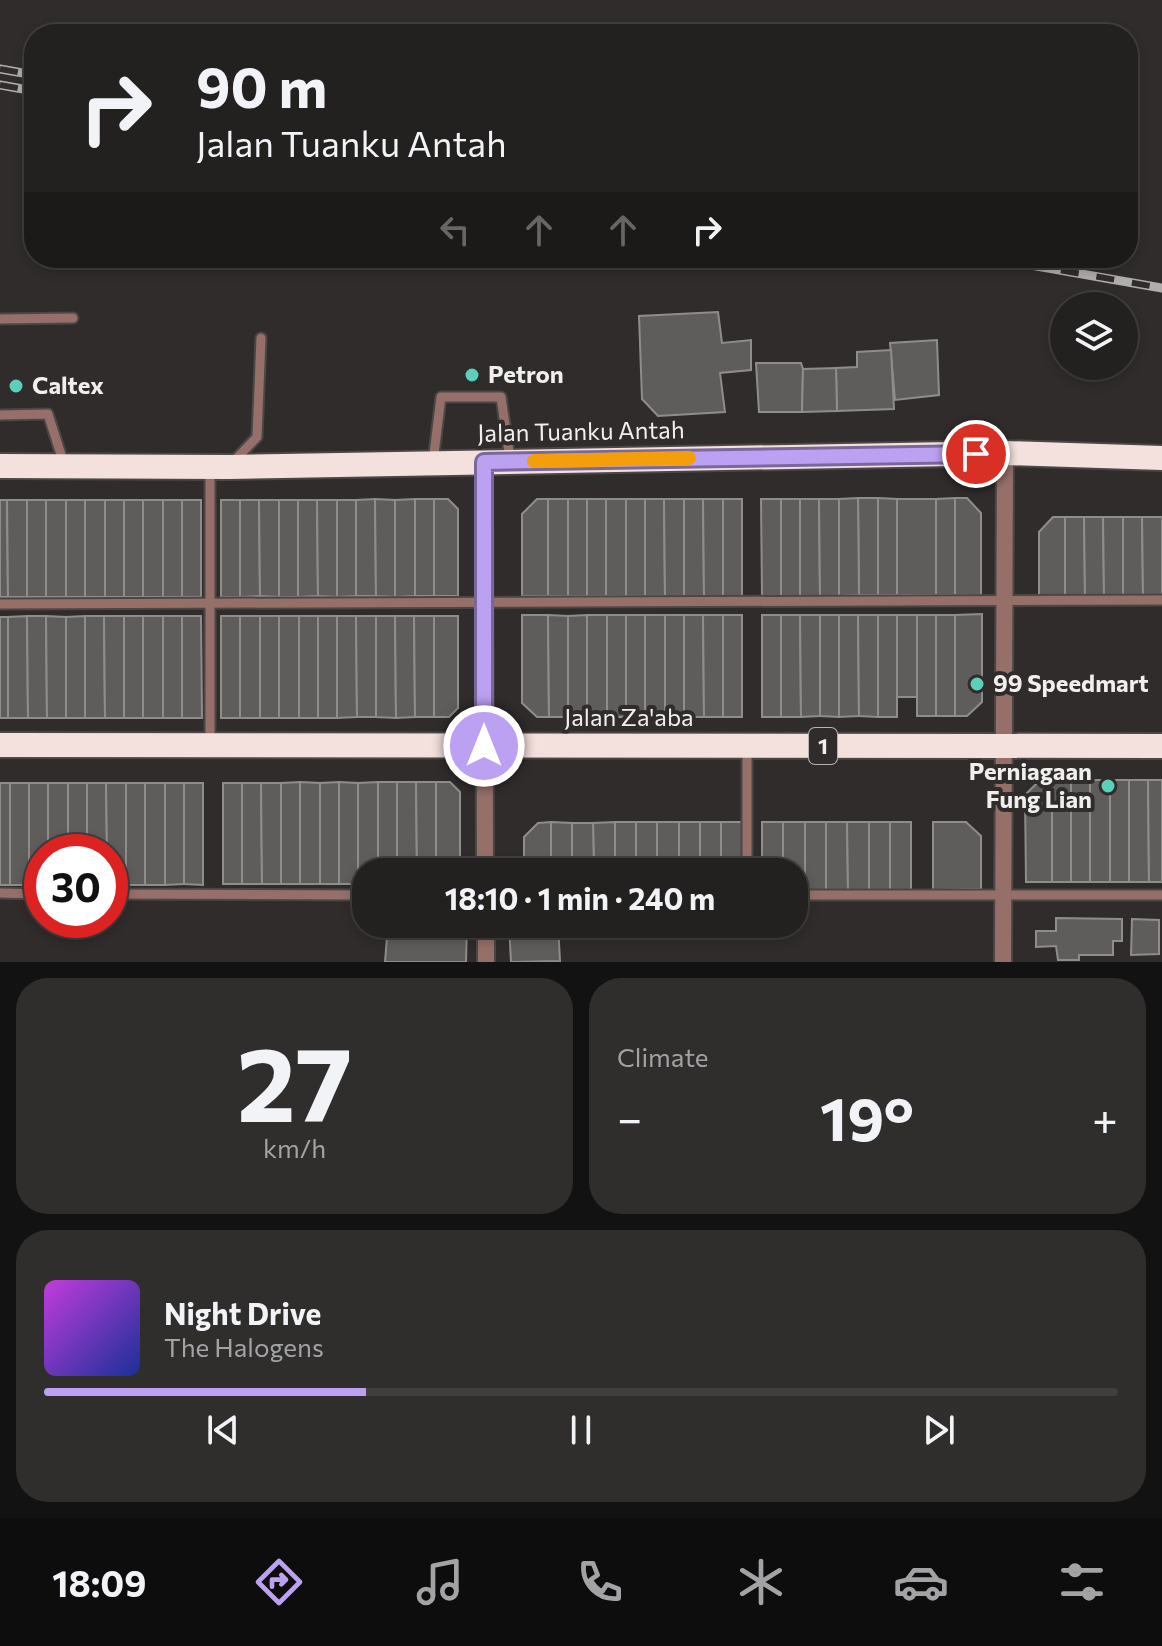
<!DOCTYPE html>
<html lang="en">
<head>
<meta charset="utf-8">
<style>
  body { margin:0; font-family:Commissioner,sans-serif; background:#2f2e2d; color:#f1f3f6; height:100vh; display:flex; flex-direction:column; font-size:30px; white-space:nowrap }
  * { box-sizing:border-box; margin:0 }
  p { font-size:26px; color:#a3a3a5 }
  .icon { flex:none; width:44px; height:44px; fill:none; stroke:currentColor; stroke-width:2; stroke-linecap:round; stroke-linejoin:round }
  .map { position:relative; height:962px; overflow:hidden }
  .details { display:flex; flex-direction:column; gap:16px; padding:16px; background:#131212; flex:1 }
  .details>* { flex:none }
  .hud { position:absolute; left:24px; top:24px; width:1114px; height:244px; border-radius:32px; box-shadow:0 4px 12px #0003,0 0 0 2px #403e3e; background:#232120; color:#f1f3f6; overflow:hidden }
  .fabs { position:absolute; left:1050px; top:292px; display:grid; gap:16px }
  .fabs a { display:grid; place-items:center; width:88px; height:88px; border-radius:50%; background:#232120; box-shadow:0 4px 12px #0003,0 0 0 2px #403e3e; font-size:40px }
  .speed { position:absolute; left:24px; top:834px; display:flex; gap:16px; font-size:40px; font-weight:700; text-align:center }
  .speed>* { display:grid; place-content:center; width:104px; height:104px; border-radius:50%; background:#232120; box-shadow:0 4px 12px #0003,0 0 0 2px #403e3e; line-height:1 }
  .speed .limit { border:12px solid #d22; background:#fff; color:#111 }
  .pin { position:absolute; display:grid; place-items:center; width:68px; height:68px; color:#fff; margin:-34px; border:4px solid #fff; border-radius:50%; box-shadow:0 2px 8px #0007 }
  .me { position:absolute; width:88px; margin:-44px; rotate:0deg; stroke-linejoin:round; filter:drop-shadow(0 0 6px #0008) }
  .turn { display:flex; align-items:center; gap:28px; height:168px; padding:0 40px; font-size:36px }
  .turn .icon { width:104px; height:104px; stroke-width:2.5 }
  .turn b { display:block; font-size:56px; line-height:68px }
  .lanes { display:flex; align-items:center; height:76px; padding:0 40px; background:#0003; justify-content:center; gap:40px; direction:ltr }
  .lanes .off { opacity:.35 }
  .big { font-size:60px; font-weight:700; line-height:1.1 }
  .details .tile { flex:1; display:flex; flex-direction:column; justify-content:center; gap:12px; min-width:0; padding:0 28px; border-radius:32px; background:#2f2e2d }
  .details .dial { align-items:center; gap:0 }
  .dial b { font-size:104px; line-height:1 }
  .song { display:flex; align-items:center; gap:24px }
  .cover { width:96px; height:96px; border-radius:12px; background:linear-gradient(135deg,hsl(290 70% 55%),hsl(230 70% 35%)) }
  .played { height:8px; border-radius:4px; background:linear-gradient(90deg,#bca0f2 30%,#403e3e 30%) }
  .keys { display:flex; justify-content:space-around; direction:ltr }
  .heat { display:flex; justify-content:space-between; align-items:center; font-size:44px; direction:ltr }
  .details .tiles { flex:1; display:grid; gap:16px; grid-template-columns:1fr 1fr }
  .tile:last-child { grid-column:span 2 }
  .trip { position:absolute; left:352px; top:858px; width:456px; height:80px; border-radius:32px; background:#232120; box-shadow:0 4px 12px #0003,0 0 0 2px #403e3e; font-weight:700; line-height:80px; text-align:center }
  .tab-bar { display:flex; height:128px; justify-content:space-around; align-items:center; background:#0e0d0d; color:#a3a3a5 }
  .tab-bar .icon { width:56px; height:56px }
  .tab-bar .on { color:#bca0f2 }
  .tab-bar b { font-size:36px; color:#f1f3f6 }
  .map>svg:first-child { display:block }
  .building { fill:#5f5d5b; stroke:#8f8d8b; stroke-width:2 }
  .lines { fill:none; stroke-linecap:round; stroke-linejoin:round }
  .lane-casing { stroke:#4a4746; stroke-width:13 }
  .street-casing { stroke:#4a4746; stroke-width:20 }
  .highway-casing { stroke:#4a4746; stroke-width:28 }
  .lane { stroke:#966f69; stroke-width:9 }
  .street { stroke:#966f69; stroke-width:16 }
  .highway { stroke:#f4e0dd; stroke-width:24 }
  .rail-casing { stroke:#b0aead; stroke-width:9 }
  .rail { stroke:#2f2c2b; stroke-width:6; stroke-dasharray:18; stroke-linecap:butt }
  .route-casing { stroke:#7a689d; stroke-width:20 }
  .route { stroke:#bca0f2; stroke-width:14 }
  .slow { stroke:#f59e0b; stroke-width:14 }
  .poi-dot { fill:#5dceb9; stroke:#2f2c2b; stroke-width:3 }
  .labels { text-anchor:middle; stroke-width:8; stroke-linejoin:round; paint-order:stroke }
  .shield { fill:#2f2c2b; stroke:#b6b4b4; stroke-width:2 }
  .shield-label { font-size:22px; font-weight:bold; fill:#f0efee }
  .poi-label { font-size:24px; font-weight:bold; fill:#f0efee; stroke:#2f2c2b; text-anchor:start }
  .street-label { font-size:24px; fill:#f0efee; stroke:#2f2c2b }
</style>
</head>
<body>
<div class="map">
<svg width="1162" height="962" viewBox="0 0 1162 962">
  <rect width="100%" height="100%" fill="#2f2c2b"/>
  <g class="building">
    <polygon points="718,312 722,343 751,340 751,370 720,373 725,412 658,416 642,399 639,316"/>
    <polygon points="937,340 939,395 895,400 890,343"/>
    <polygon points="891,350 894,409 837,411 836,368 857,367 857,352"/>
    <polygon points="756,363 801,363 803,369 802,412 759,412"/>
    <polygon points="836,368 837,411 802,412 803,369"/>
    <polygon points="858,498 878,498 878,595 859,595"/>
    <polygon points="858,498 859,595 839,596 839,499"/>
    <polygon points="878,498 897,499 897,595 878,595"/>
    <polygon points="955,498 955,595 936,595 936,499"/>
    <polygon points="955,498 967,498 981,513 981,595 955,595"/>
    <polygon points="375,499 376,596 356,596 356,500"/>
    <polygon points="375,499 395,500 395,597 376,596"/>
    <polygon points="415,499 415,596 395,597 395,500"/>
    <rect x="415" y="499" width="19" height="97"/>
    <polygon points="434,499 448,499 458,509 458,596 434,596"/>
    <polygon points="537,499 548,499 548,596 522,596 522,514"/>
    <rect x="548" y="499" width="20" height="97"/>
    <rect x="568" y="499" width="19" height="97"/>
    <rect x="587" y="499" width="19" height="97"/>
    <rect x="606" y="499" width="20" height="97"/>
    <rect x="626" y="499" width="19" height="97"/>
    <polygon points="645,499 664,499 665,596 645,596"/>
    <polygon points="664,499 684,499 684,596 665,596"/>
    <polygon points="684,499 703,499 704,596 684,596"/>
    <polygon points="703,499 723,499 723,596 704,596"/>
    <rect x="723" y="499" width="19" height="97"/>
    <polygon points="761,499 781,499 781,596 762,596"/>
    <rect x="781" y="499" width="19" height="97"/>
    <polygon points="800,499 819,499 820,596 800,596"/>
    <polygon points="819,499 839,499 839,596 820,596"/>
    <rect x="897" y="499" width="39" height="96"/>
    <polygon points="0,500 7,500 8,597 0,597"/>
    <polygon points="7,500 27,500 27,597 8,597"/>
    <rect x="27" y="500" width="19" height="97"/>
    <rect x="46" y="500" width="20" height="97"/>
    <rect x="66" y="500" width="19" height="97"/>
    <rect x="85" y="500" width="20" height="97"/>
    <rect x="105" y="500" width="19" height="97"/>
    <rect x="124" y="500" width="19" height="97"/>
    <rect x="143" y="500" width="20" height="97"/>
    <rect x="163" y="500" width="19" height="97"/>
    <rect x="182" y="500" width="19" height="97"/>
    <rect x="221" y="500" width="19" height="97"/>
    <polygon points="240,500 259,500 260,596 240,597"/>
    <polygon points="259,500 279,500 279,597 260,596"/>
    <rect x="279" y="500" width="19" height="97"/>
    <polygon points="298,500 317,500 318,596 298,597"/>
    <polygon points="317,500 337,500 337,597 318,596"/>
    <polygon points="337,500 356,500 356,596 337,597"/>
    <polygon points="1053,517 1065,517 1065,595 1039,595 1039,532"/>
    <polygon points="1065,517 1084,517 1085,595 1065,595"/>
    <polygon points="1084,517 1103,517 1104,595 1085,595"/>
    <polygon points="1103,517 1123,517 1123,595 1104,595"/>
    <polygon points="1123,517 1142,517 1143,595 1123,595"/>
    <polygon points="1142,517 1162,517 1162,595 1143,595"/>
    <polygon points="982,614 982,702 967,716 955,716 955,615"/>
    <polygon points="522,615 548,615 549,717 537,717 522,703"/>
    <polygon points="548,615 568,616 568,717 549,717"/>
    <polygon points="587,615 587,717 568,717 568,616"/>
    <rect x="587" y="615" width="20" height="102"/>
    <rect x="607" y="615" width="19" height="102"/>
    <rect x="626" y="615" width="19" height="102"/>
    <rect x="645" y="615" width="20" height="102"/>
    <rect x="665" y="615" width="19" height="102"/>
    <polygon points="684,615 703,615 704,717 684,717"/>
    <polygon points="703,615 723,615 723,717 704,717"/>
    <rect x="723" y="615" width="19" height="102"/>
    <rect x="762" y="615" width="19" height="102"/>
    <polygon points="781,615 800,615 801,717 781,717"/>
    <polygon points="800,615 820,615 820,716 801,717"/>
    <polygon points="820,615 839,615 839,717 820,716"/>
    <polygon points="839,615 858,615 859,716 839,717"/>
    <polygon points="858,615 878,615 878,717 859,716"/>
    <rect x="878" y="615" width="19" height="102"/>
    <rect x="897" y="615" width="20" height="82"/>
    <rect x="917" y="615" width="19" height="101"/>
    <rect x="936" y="615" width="19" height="101"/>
    <polygon points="27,616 28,718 8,718 8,617"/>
    <polygon points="27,616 46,616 47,718 28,718"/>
    <polygon points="46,616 66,617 66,718 47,718"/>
    <polygon points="85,616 85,718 66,718 66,617"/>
    <polygon points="85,616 104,616 105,718 85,718"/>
    <polygon points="104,616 124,616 124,718 105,718"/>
    <rect x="124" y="616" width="19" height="102"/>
    <rect x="143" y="616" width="20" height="102"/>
    <rect x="163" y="616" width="19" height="102"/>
    <polygon points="182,616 201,616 202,718 182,718"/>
    <rect x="221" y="616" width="19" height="102"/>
    <rect x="240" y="616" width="20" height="102"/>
    <rect x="260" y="616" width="19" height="102"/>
    <rect x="279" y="616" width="20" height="102"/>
    <rect x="299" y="616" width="19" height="102"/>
    <rect x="318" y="616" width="19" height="102"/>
    <polygon points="337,616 356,616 357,717 337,718"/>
    <polygon points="356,616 376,616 376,717 357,717"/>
    <polygon points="376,616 395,616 396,718 376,717"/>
    <polygon points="395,616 414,616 415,717 396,718"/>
    <polygon points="414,616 434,616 434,717 415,717"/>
    <polygon points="434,616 458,616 458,708 449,717 434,717"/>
    <rect x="0" y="617" width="8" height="101"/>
    <polygon points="1040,780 1052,780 1052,882 1026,882 1025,795"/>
    <rect x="1052" y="780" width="19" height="102"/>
    <rect x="1071" y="780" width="19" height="102"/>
    <rect x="1090" y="780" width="20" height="102"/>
    <rect x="1110" y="780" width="19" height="102"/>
    <polygon points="1129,780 1148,780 1149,882 1129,882"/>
    <polygon points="1148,780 1162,780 1162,882 1149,882"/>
    <polygon points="300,782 300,884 281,884 281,783"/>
    <polygon points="300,782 320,783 320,884 300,884"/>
    <polygon points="339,782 339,884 320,884 320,783"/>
    <polygon points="339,782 358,783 358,884 339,884"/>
    <polygon points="378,782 378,872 366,872 366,884 358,884 358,783"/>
    <rect x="378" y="782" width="19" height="90"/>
    <polygon points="397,782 416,782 417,872 397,872"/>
    <polygon points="416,782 436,782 436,872 417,872"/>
    <polygon points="436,782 450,782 460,792 460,872 436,872"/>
    <rect x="0" y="783" width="10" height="102"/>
    <rect x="10" y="783" width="19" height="102"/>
    <polygon points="29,783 48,783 48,852 42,852 42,885 29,885"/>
    <rect x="48" y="783" width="20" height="69"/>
    <rect x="68" y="783" width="19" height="69"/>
    <polygon points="87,783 106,783 107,852 87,852"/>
    <polygon points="106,783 126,783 126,885 110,885 110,852 107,852"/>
    <rect x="126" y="783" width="19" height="102"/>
    <rect x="145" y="783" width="20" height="102"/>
    <polygon points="165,783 184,783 184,884 165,885"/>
    <polygon points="184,783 203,783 203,885 184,884"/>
    <rect x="223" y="783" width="19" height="101"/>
    <polygon points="242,783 261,783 262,884 242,884"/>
    <polygon points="261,783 281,783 281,884 262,884"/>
    <polygon points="551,822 551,872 524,872 524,837 538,823"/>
    <polygon points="551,822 572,823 572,872 551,872"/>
    <rect x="615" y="822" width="21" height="50"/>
    <polygon points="615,822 615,872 594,872 593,823"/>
    <rect x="636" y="822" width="21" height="50"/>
    <rect x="657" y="822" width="22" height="50"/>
    <rect x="679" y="822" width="21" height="50"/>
    <rect x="700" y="822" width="21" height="50"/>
    <rect x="721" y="822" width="22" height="50"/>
    <rect x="762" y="822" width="21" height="50"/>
    <polygon points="783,822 805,822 805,890 794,890 794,872 783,872"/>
    <rect x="805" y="822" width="21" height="68"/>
    <polygon points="826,822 847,822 848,890 826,890"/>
    <polygon points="847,822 869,822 869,890 848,890"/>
    <rect x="869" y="822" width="21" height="68"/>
    <rect x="890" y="822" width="21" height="68"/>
    <polygon points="933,822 966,822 981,836 981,889 933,890"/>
    <polygon points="572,823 593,823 594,872 572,872"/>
    <polygon points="1056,918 1122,919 1122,941 1113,941 1113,955 1079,955 1079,960 1058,960 1056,946 1036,947 1036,931 1056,931"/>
    <polygon points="1132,919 1159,920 1159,954 1131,955"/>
    <polygon points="388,924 467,924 466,962 385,962"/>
    <polygon points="509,924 558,924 560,961 511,962"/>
  </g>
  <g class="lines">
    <defs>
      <g id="lane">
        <polyline points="0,319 73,318"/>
        <polyline points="0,415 48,414 64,464"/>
        <polyline points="234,461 257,437 261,338"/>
        <polyline points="433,462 441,397 501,397 510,459"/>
        <polyline points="210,470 210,743"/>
        <polyline points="0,604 1162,600"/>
        <polyline points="747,746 747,872"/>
        <polyline points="0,893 42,894"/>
        <polyline points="110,894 366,895"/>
        <polyline points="794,895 1162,895"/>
      </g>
      <g id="street">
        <polyline points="484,462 485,872"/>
        <polyline points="486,924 486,962"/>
        <polyline points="1003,962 1005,453"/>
      </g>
      <g id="highway">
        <polyline points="0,466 229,467 1005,453 1162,458"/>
        <polyline points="0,745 1162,746"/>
      </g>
    </defs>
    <use href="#lane" class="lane-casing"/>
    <use href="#street" class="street-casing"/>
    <use href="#highway" class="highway-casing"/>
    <use href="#lane" class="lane"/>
    <use href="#street" class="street"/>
    <use href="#highway" class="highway"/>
    <defs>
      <g id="rail">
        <polyline points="0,69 34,75"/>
        <polyline points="0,85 34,91"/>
        <polyline points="990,258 1162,288"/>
      </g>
    </defs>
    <use href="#rail" class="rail-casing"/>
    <use href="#rail" class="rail"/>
  </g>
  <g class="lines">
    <defs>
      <polyline id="route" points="484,746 484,462 976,454"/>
    </defs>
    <use href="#route" class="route-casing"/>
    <use href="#route" class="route"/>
    <polyline class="slow" points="534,461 689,458"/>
  </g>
  <g class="poi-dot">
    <circle cx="472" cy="375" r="8"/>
    <circle cx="16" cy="386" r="8"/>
    <circle cx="977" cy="684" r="8"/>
    <circle cx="1108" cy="786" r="8"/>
  </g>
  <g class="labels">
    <rect class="shield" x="809" y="728" width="28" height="36" rx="6"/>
    <g class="shield-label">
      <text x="823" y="754">1</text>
    </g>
    <g class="poi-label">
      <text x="488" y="383">Petron</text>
      <text x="32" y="394">Caltex</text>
      <text x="993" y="692">99 Speedmart</text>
      <text x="1092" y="780" text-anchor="end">Perniagaan<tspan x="1092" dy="28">Fung Lian</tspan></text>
    </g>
    <g class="street-label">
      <text transform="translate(581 432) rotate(-1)" y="8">Jalan Tuanku Antah</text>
      <text x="629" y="726">Jalan Za'aba</text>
    </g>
  </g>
</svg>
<div class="fabs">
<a><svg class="icon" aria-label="layers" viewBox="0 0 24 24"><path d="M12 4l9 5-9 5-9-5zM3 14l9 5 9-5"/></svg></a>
</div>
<div class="speed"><div class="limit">30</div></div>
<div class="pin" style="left:976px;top:454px;background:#d93025"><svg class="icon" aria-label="arrive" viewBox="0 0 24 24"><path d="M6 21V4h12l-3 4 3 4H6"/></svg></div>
<svg class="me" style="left:484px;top:746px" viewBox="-20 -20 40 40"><circle r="17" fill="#bca0f2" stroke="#fff" stroke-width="3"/><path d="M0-11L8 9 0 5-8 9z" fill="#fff"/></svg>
<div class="trip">18:10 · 1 min · 240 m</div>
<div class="hud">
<div class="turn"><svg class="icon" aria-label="right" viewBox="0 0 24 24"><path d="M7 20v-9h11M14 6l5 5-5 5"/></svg><div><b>90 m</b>Jalan Tuanku Antah</div></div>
<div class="lanes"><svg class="icon off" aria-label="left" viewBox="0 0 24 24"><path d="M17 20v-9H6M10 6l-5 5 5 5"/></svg><svg class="icon off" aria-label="ahead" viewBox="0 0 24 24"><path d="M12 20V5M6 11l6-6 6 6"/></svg><svg class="icon off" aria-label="ahead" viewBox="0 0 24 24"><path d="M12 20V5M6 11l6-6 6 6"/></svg><svg class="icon" aria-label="right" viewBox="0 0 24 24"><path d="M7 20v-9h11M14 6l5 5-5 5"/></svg></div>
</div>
</div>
<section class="details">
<div class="tiles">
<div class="tile dial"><b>27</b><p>km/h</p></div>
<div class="tile"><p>Climate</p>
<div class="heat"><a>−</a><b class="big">19°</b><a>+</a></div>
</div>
<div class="tile">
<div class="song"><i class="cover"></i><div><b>Night Drive</b><p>The Halogens</p></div></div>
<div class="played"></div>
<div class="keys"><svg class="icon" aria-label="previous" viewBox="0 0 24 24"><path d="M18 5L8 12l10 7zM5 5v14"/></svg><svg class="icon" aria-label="pause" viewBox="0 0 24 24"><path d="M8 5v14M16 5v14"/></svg><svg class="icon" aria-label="next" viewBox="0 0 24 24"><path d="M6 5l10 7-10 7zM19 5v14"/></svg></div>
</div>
</div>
</section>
<nav class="tab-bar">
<b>18:09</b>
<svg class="icon on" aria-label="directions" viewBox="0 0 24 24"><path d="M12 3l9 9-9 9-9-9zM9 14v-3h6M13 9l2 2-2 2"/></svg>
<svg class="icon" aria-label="music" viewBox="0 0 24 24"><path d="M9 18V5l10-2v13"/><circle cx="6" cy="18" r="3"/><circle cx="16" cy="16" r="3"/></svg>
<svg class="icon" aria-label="phone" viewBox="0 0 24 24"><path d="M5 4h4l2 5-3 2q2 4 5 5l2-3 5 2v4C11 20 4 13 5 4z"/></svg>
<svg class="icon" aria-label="climate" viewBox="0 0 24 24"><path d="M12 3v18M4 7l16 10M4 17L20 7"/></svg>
<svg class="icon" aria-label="car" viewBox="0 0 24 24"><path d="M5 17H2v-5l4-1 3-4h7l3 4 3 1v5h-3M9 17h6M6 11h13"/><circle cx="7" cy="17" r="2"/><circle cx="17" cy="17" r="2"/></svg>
<svg class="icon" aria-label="filters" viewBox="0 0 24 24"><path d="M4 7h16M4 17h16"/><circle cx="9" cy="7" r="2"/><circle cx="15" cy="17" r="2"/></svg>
</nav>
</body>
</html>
